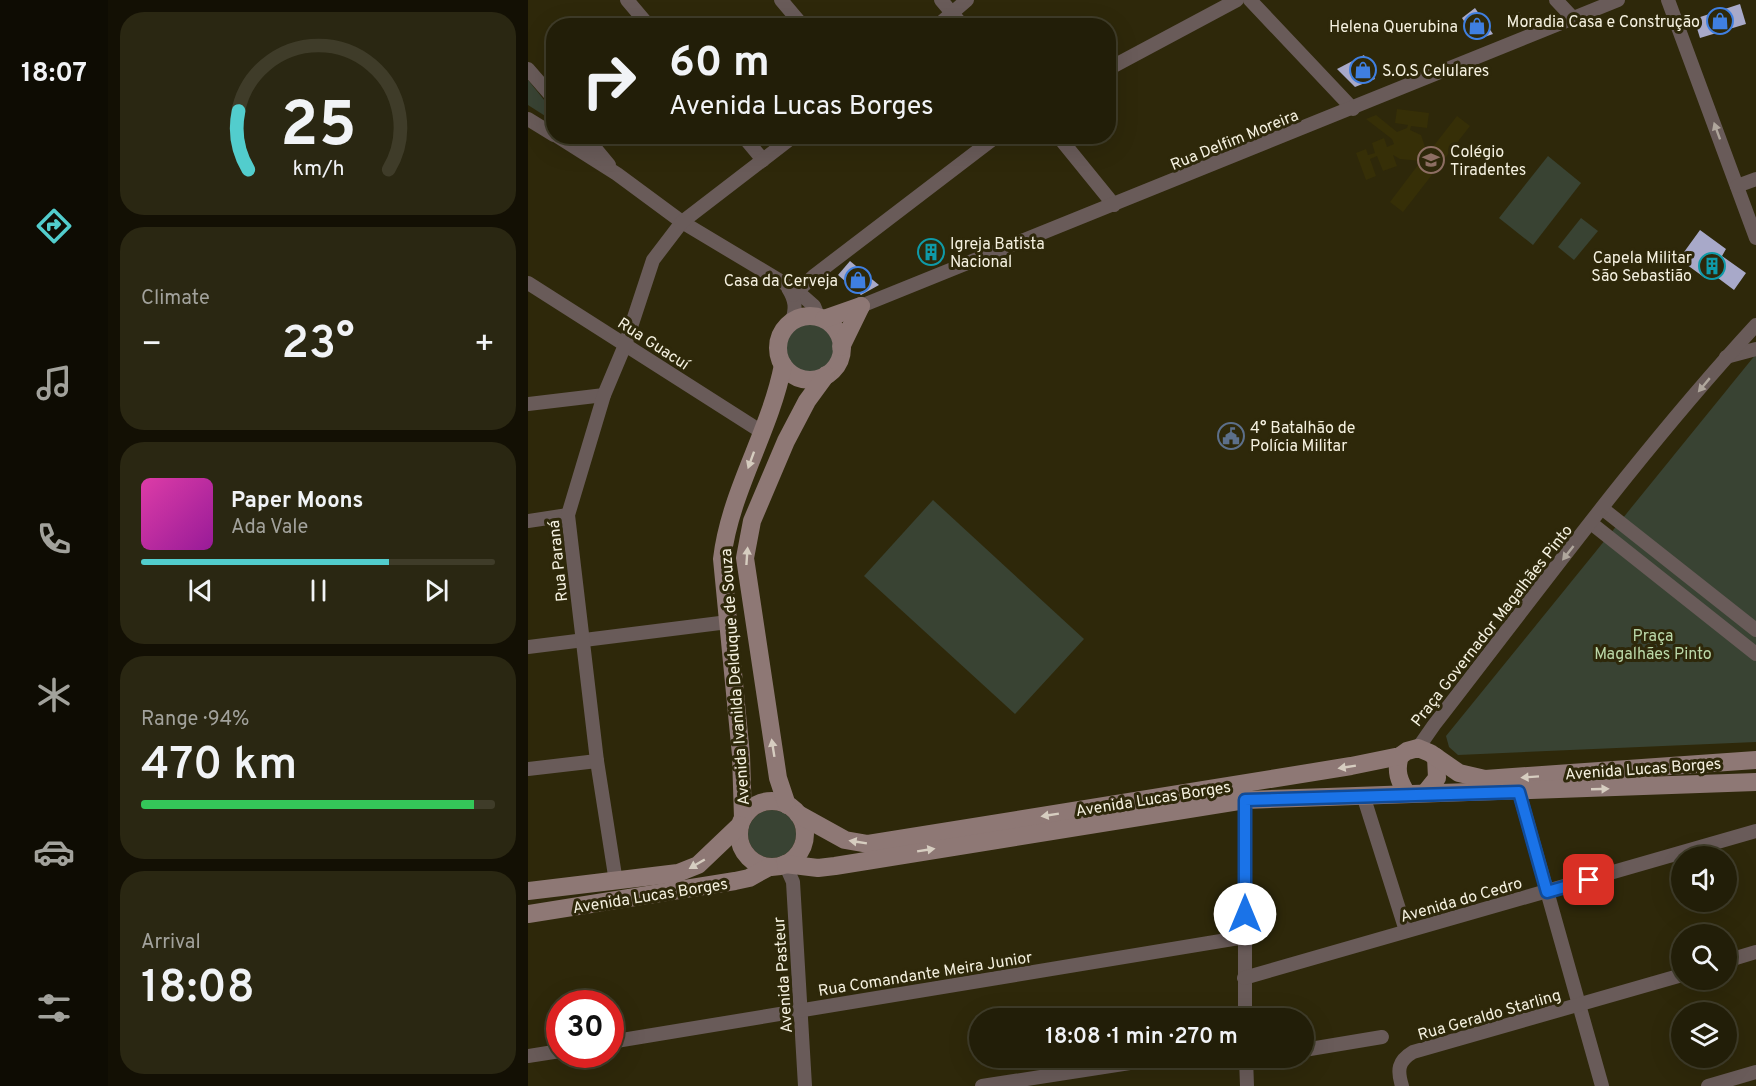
<!DOCTYPE html>
<html lang="en">
<head>
<meta charset="utf-8">
<style>
  body { margin:0; font-family:Overpass,sans-serif; background:#2a2712; color:#f1f3f6; height:100vh; display:flex; flex-direction:column; font-size:22px; white-space:nowrap }
  * { box-sizing:border-box; margin:0 }
  p { font-size:20px; color:#a2a29c }
  .icon { flex:none; width:33px; height:33px; fill:none; stroke:currentColor; stroke-width:2; stroke-linecap:round; stroke-linejoin:round }
  .map { position:relative; flex:1; overflow:hidden }
  .details { display:flex; flex-direction:column; gap:12px; padding:12px; background:#131004; width:420px }
  .details>* { flex:none }
  .top-card { position:absolute; left:18px; top:18px; width:570px; height:126px; border-radius:24px; box-shadow:0 6px 24px #0002,0 0 0 2px #3f3c29; background:#221e08; color:#f1f3f6; overflow:hidden }
  .buttons { position:absolute; left:1143px; top:846px; display:grid; gap:12px }
  .buttons a { display:grid; place-items:center; width:66px; height:66px; border-radius:50%; background:#221e08; box-shadow:0 6px 24px #0002,0 0 0 2px #3f3c29; font-size:30px }
  .speed { position:absolute; left:18px; top:990px; display:flex; gap:12px; font-size:30px; font-weight:700; text-align:center }
  .speed>* { display:grid; place-content:center; width:78px; height:78px; border-radius:50%; background:#221e08; box-shadow:0 6px 24px #0002,0 0 0 2px #3f3c29; line-height:1 }
  .speed .limit { border:9px solid #d22; background:#fff; color:#111 }
  .pin { position:absolute; display:grid; place-items:center; width:51px; height:51px; color:#fff; margin:-26px; border-radius:12px; box-shadow:0 3px 9px #0006 }
  .me { position:absolute; width:66px; margin:-33px; rotate:0deg; stroke-linejoin:round; filter:drop-shadow(0 0 4px #0008) }
  .turn { display:flex; align-items:center; gap:21px; height:126px; padding:0 24px; font-size:27px }
  .turn .icon { width:78px; height:78px; stroke-width:2.5 }
  .turn b { display:block; font-size:42px; line-height:51px }
  .big { font-size:45px; font-weight:600; line-height:1.1 }
  .details .widget { flex:1; display:flex; flex-direction:column; justify-content:center; gap:9px; min-width:0; padding:0 21px; border-radius:24px; background:#2a2712 }
  .details .dial { align-items:center; gap:0 }
  .dial svg { height:156px; overflow:visible; fill:none; stroke:#3f3c29; stroke-width:7; stroke-linecap:round; text-anchor:middle }
  .dial text { fill:#f1f3f6; stroke:none }
  .song { display:flex; align-items:center; gap:18px }
  .cover { width:72px; height:72px; border-radius:9px; background:linear-gradient(135deg,hsl(320 70% 55%),hsl(300 70% 35%)) }
  .played { height:6px; border-radius:3px; background:linear-gradient(90deg,#52cdcd 70%,#3f3c29 70%) }
  .keys { display:flex; justify-content:space-around; direction:ltr }
  .heat { display:flex; justify-content:space-between; align-items:center; font-size:33px; direction:ltr }
  .charge { height:9px; border-radius:4px; background:linear-gradient(90deg,#34c759 94%,#3f3c29 0) }
  .trip { position:absolute; left:441px; top:1008px; width:345px; height:60px; border-radius:30px; background:#221e08; box-shadow:0 6px 24px #0002,0 0 0 2px #3f3c29; font-weight:600; line-height:60px; text-align:center }
  main { display:flex; flex:1; min-height:0 }
  .menu { display:flex; flex-direction:column; width:108px; justify-content:space-around; align-items:center; background:#0e0c03; color:#a2a29c }
  .menu .icon { width:42px; height:42px }
  .menu .on { color:#52cdcd }
  .menu b { font-size:27px; color:#f1f3f6 }
  .map>svg:first-child { display:block }
  .built { fill:#362f07 }
  .green { fill:#394333 }
  .building { fill:#a8a9c9 }
  .lines { fill:none; stroke-linecap:round; stroke-linejoin:round }
  .street { stroke:#695b59; stroke-width:14 }
  .secondary { stroke:#8e7875; stroke-width:18 }
  .oneway { fill:#afa69c }
  .oneway2 { fill:#d6cdc0 }
  .route-casing { stroke:#114b97; stroke-width:15 }
  .route { stroke:#1a73e8; stroke-width:10 }
  .labels { text-anchor:middle; stroke-width:6; stroke-linejoin:round; paint-order:stroke }
  .poi-label { font-size:16px; fill:#f5f1e0; stroke:#2e280a; text-anchor:end }
  .street-label { font-size:16px; fill:#f5f1e0; stroke:#2e280a }
  .park-label { font-size:16px; fill:#bad8a8; stroke:#2e280a }
</style>
</head>
<body>
<main>
<nav class="menu">
<b>18:07</b>
<svg class="icon on" aria-label="directions" viewBox="0 0 24 24"><path d="M12 3l9 9-9 9-9-9zM9 14v-3h6M13 9l2 2-2 2"/></svg>
<svg class="icon" aria-label="music" viewBox="0 0 24 24"><path d="M9 18V5l10-2v13"/><circle cx="6" cy="18" r="3"/><circle cx="16" cy="16" r="3"/></svg>
<svg class="icon" aria-label="phone" viewBox="0 0 24 24"><path d="M5 4h4l2 5-3 2q2 4 5 5l2-3 5 2v4C11 20 4 13 5 4z"/></svg>
<svg class="icon" aria-label="climate" viewBox="0 0 24 24"><path d="M12 3v18M4 7l16 10M4 17L20 7"/></svg>
<svg class="icon" aria-label="car" viewBox="0 0 24 24"><path d="M5 17H2v-5l4-1 3-4h7l3 4 3 1v5h-3M9 17h6M6 11h13"/><circle cx="7" cy="17" r="2"/><circle cx="17" cy="17" r="2"/></svg>
<svg class="icon" aria-label="filters" viewBox="0 0 24 24"><path d="M4 7h16M4 17h16"/><circle cx="9" cy="7" r="2"/><circle cx="15" cy="17" r="2"/></svg>
</nav>
<section class="details">
<div class="widget dial"><svg viewBox="0 0 100 80">
<path d="M14 69A42 42 0 1 1 86 69"/>
<path d="M14 69A42 42 0 0 1 9 39" stroke="#52cdcd"/>
<text x="50" y="56" font-size="32" font-weight="700">25</text>
<text x="50" y="72" font-size="11">km/h</text>
</svg></div>
<div class="widget"><p>Climate</p>
<div class="heat"><a>−</a><b class="big">23°</b><a>+</a></div>
</div>
<div class="widget">
<div class="song"><i class="cover"></i><div><b>Paper Moons</b><p>Ada Vale</p></div></div>
<div class="played"></div>
<div class="keys"><svg class="icon" aria-label="previous" viewBox="0 0 24 24"><path d="M18 5L8 12l10 7zM5 5v14"/></svg><svg class="icon" aria-label="pause" viewBox="0 0 24 24"><path d="M8 5v14M16 5v14"/></svg><svg class="icon" aria-label="next" viewBox="0 0 24 24"><path d="M6 5l10 7-10 7zM19 5v14"/></svg></div>
</div>
<div class="widget"><p>Range · 94%</p><b class="big">470 km</b><div class="charge"></div></div>
<div class="widget"><p>Arrival</p><b class="big">18:08</b></div>
</section>
<div class="map">
<svg width="1228" height="1086" viewBox="0 0 1228 1086">
  <rect width="100%" height="100%" fill="#2e280a"/>
  <polygon class="built" points="869,109 901,113 899,128 883,126 882,130 893,135 897,147 892,153 897,157 929,116 942,126 875,212 862,202 893,161 872,159 865,155 869,166 855,171 849,156 842,159 848,176 838,180 828,153 838,149 840,155 847,153 844,143 856,138 859,147 866,144 864,139 838,119 848,115 869,132 879,128 880,125 867,123"/>
  <g class="green">
    <polygon points="0,80 25,111 25,121 0,105"/>
    <polygon points="1020,156 1053,183 1005,245 971,218"/>
    <polygon points="1053,218 1070,231 1046,260 1030,247"/>
    <circle cx="282" cy="348" r="26"/>
    <polygon points="1228,354 1228,742 930,755 921,747 918,736"/>
    <polygon points="405,500 556,639 487,714 336,576"/>
    <circle cx="244" cy="834" r="24"/>
  </g>
  <g class="building">
    <polygon points="1212,4 1218,24 1172,38 1166,19"/>
    <polygon points="947,8 965,34 948,40 934,18"/>
    <polygon points="991,12 996,24 986,29 980,18"/>
    <polygon points="836,55 847,79 827,87 809,69"/>
    <polygon points="1172,230 1198,249 1194,256 1218,273 1206,290 1182,272 1177,278 1151,259"/>
    <polygon points="403,240 414,252 403,263 391,252"/>
    <polygon points="322,261 351,285 333,295 310,275"/>
  </g>
  <g class="lines">
    <g class="street">
      <polyline points="99,0 121,26"/>
      <polyline points="253,0 275,26"/>
      <polyline points="413,0 435,26"/>
      <polyline points="722,0 825,109"/>
      <polyline points="1028,0 1045,18"/>
      <polyline points="1140,0 1228,238"/>
      <polyline points="409,26 439,0"/>
      <polyline points="0,69 26,99"/>
      <polyline points="580,69 709,0"/>
      <polyline points="0,119 26,135"/>
      <polyline points="29,136 89,174 154,222 269,291 286,306 291,318"/>
      <polyline points="57,136 81,165"/>
      <polyline points="215,136 235,160"/>
      <polyline points="530,136 586,205"/>
      <polyline points="1209,186 1228,179"/>
      <polyline points="0,283 234,432"/>
      <path d="M260,288C268,301 268,308 264,322"/>
      <polyline points="265,295 287,275 469,136"/>
      <polyline points="333,306 1090,0"/>
      <polyline points="1198,357 1228,349"/>
      <polyline points="0,404 76,395"/>
      <polyline points="1075,509 1228,630"/>
      <polyline points="0,521 40,515"/>
      <polyline points="1063,523 1228,654"/>
      <polyline points="0,647 200,622"/>
      <path d="M890,748L906,725C1011,590 1112,451 1228,325"/>
      <polyline points="0,769 69,761"/>
      <polyline points="991,792 1074,1086"/>
      <polyline points="835,795 878,931"/>
      <polyline points="717,800 717,1018"/>
      <polyline points="257,864 265,882 277,1086"/>
      <polyline points="88,882 69,761 40,515 76,395 97,345 125,260 154,222 266,136"/>
      <polyline points="1198,961 1228,952"/>
      <polyline points="716,978 1228,831"/>
      <polyline points="82,1042 717,937"/>
      <polyline points="776,1050 854,1037"/>
      <polyline points="0,1056 32,1051"/>
      <polyline points="718,1058 719,1086"/>
      <polyline points="454,1086 634,1058"/>
      <path d="M874,1086C869,1070 870,1061 885,1052L1154,975"/>
      <polyline points="1180,1086 1228,1072"/>
    </g>
    <g class="secondary">
      <circle cx="282" cy="348" r="32"/>
      <polyline points="296,319 333,306"/>
      <polyline points="313,347 333,306"/>
      <path d="M872,756C867,771 871,781 879,794"/>
      <polyline points="897,793 909,778 908,757"/>
      <circle cx="244" cy="834" r="33"/>
      <polyline points="259,805 250,778 217,558 224,521 258,441 279,401 298,375"/>
      <polyline points="270,814 317,840 340,844 823,766 872,756 879,751 890,748 902,753 931,773 957,779 1228,760"/>
      <path d="M215,818L213,755L194,559C202,491 242,432 255,365"/>
      <polyline points="257,864 290,868 307,866 717,800 1228,782"/>
      <polyline points="0,891 150,873 170,865 212,825"/>
      <polyline points="0,914 207,881 221,878 241,867"/>
    </g>
  </g>
  <defs><path id="oneway-solid" d="M-6-.8H1V-3.2L6.5 0L1 3.2V.8H-6Z" transform="scale(1.5)"/></defs>
  <g class="oneway">
    <use href="#oneway-solid" transform="translate(1189 131) rotate(-110)"/>
    <use href="#oneway-solid" transform="translate(1176 385) rotate(130)"/>
    <use href="#oneway-solid" transform="translate(1040 553) rotate(128)"/>
  </g>
  <g class="oneway2">
    <use href="#oneway-solid" transform="translate(223 460) rotate(110)"/>
    <use href="#oneway-solid" transform="translate(219 556) rotate(-86)"/>
    <use href="#oneway-solid" transform="translate(245 748) rotate(-99)"/>
    <use href="#oneway-solid" transform="translate(819 767) rotate(171)"/>
    <use href="#oneway-solid" transform="translate(1002 777) rotate(176)"/>
    <use href="#oneway-solid" transform="translate(1072 789) rotate(-2)"/>
    <use href="#oneway-solid" transform="translate(522 815) rotate(171)"/>
    <use href="#oneway-solid" transform="translate(330 842) rotate(-171)"/>
    <use href="#oneway-solid" transform="translate(398 850) rotate(-9)"/>
    <use href="#oneway-solid" transform="translate(169 864) rotate(150)"/>
  </g>
  <g class="lines">
    <defs>
      <polyline id="route" points="717,914 717,800 991,792 1019,892 1061,880"/>
    </defs>
    <use href="#route" class="route-casing"/>
    <use href="#route" class="route"/>
  </g>
  <defs>
    <symbol id="shop-ring" viewBox="-11 -11 22 22"><circle r="9.5" fill="#2e280a" stroke="#3f7fe0" stroke-width="1.5"/><path d="M-5-2.5h2.3a2.7 3.5 0 0 1 5.4 0H5L5.5 6h-11ZM-1.5-2.5h3a1.5 2.3 0 0 0-3 0Z" fill="#3f7fe0"/></symbol>
    <symbol id="school-ring" viewBox="-11 -11 22 22"><circle r="9.5" fill="#2e280a" stroke="#8d6e63" stroke-width="1.5"/><path d="M0-5L7-2L0 1L-7-2ZM-4 1L0 2.5L4 1V4Q0 6-4 4Z" fill="#8d6e63"/></symbol>
    <symbol id="building-ring" viewBox="-11 -11 22 22"><circle r="9.5" fill="#2e280a" stroke="#0f9aa8" stroke-width="1.5"/><path d="M-4-6H4V6H1V3H-1V6H-4ZM-2.5-4.3h1.7v1.8h-1.7ZM.8-4.3h1.7v1.8H.8ZM-2.5-1h1.7V.8h-1.7ZM.8-1h1.7V.8H.8Z" fill="#0f9aa8"/></symbol>
    <symbol id="civic-ring" viewBox="-11 -11 22 22"><circle r="9.5" fill="#2e280a" stroke="#5c6f8a" stroke-width="1.5"/><path d="M-.6-6.5H3V-4.5H.6V-3L4-1V1h2V6H-6V1h2V-1L-.6-3ZM-1.2 2.5V6h2.4V2.5Z" fill="#5c6f8a"/></symbol>
  </defs>
  <g fill-rule="evenodd">
    <use href="#shop-ring" x="1177" y="6" width="30" height="30"/>
    <use href="#shop-ring" x="934" y="11" width="30" height="30"/>
    <use href="#shop-ring" x="820" y="55" width="30" height="30"/>
    <use href="#school-ring" x="888" y="145" width="30" height="30"/>
    <use href="#building-ring" x="388" y="237" width="30" height="30"/>
    <use href="#building-ring" x="1169" y="251" width="30" height="30"/>
    <use href="#shop-ring" x="315" y="265" width="30" height="30"/>
    <use href="#civic-ring" x="688" y="421" width="30" height="30"/>
  </g>
  <g class="labels">
    <g class="poi-label">
      <text x="1172" y="27">Moradia Casa e Construção</text>
      <text x="930" y="32">Helena Querubina</text>
      <text x="854" y="76" text-anchor="start">S.O.S Celulares</text>
      <text x="922" y="157" text-anchor="start">Colégio<tspan x="922" dy="18">Tiradentes</tspan></text>
      <text x="422" y="249" text-anchor="start">Igreja Batista<tspan x="422" dy="18">Nacional</tspan></text>
      <text x="1164" y="263">Capela Militar<tspan x="1164" dy="18">São Sebastião</tspan></text>
      <text x="310" y="286">Casa da Cerveja</text>
      <text x="722" y="433" text-anchor="start">4° Batalhão de<tspan x="722" dy="18">Polícia Militar</tspan></text>
    </g>
    <g class="street-label">
      <text transform="translate(706 139) rotate(-22)" y="6">Rua Delfim Moreira</text>
      <text transform="translate(126 343) rotate(33)" y="6">Rua Guacuí</text>
      <text transform="translate(29 561) rotate(-96)" y="6">Rua Paraná</text>
      <text transform="translate(963 625) rotate(-52)" y="6">Praça Governador Magalhães Pinto</text>
      <text transform="translate(206 677) rotate(-94)" y="6">Avenida Ivanilda Delduque de Souza</text>
      <text transform="translate(1115 768) rotate(-4)" y="6">Avenida Lucas Borges</text>
      <text transform="translate(625 798) rotate(-9)" y="6">Avenida Lucas Borges</text>
      <text transform="translate(122 895) rotate(-9)" y="6">Avenida Lucas Borges</text>
      <text transform="translate(933 899) rotate(-16)" y="6">Avenida do Cedro</text>
      <text transform="translate(397 973) rotate(-9)" y="6">Rua Comandante Meira Junior</text>
      <text transform="translate(254 975) rotate(-94)" y="6">Avenida Pasteur</text>
      <text transform="translate(961 1014) rotate(-16)" y="6">Rua Geraldo Starling</text>
    </g>
    <g class="park-label">
      <text x="1125" y="641">Praça<tspan x="1125" dy="18">Magalhães Pinto</tspan></text>
    </g>
  </g>
</svg>
<div class="buttons">
<a><svg class="icon" aria-label="sound" viewBox="0 0 24 24"><path d="M4 9h4l5-4v14l-5-4H4zM17 9q2 3 0 6"/></svg></a>
<a><svg class="icon" aria-label="search" viewBox="0 0 24 24"><circle cx="10" cy="10" r="6"/><path d="M15 15l6 6"/></svg></a>
<a><svg class="icon" aria-label="layers" viewBox="0 0 24 24"><path d="M12 4l9 5-9 5-9-5zM3 14l9 5 9-5"/></svg></a>
</div>
<div class="speed"><div class="limit">30</div></div>
<div class="pin" style="left:1061px;top:880px;background:#d93025"><svg class="icon" aria-label="arrive" viewBox="0 0 24 24"><path d="M6 21V4h12l-3 4 3 4H6"/></svg></div>
<svg class="me" style="left:717px;top:914px" viewBox="-20 -20 40 40"><circle r="19" fill="#fff"/><path d="M0-13L10 11 0 6-10 11z" fill="#1a73e8"/></svg>
<div class="trip">18:08 · 1 min · 270 m</div>
<div class="top-card">
<div class="turn"><svg class="icon" aria-label="right" viewBox="0 0 24 24"><path d="M7 20v-9h11M14 6l5 5-5 5"/></svg><div><b>60 m</b>Avenida Lucas Borges</div></div>
</div>
</div>
</main>
</body>
</html>
